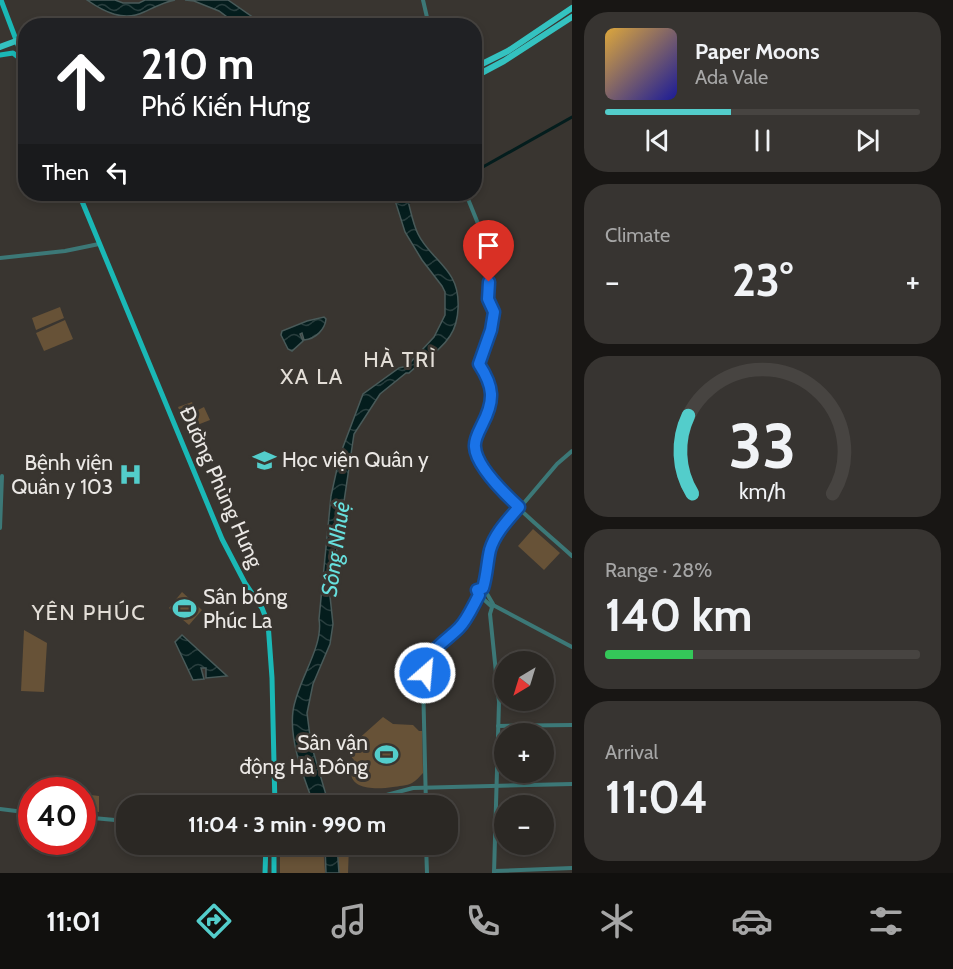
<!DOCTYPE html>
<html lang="en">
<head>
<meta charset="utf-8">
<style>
  body { margin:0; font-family:Cabin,sans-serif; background:#373431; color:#f1f3f6; height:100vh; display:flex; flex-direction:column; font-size:22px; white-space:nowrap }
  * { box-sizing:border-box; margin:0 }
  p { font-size:20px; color:#a6a6a6 }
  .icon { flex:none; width:33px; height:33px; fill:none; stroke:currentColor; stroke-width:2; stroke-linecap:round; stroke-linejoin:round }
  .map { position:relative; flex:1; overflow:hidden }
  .details { display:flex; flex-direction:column; gap:12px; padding:12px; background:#181614; width:381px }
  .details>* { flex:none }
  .top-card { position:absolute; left:18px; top:18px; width:464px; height:183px; border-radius:24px; box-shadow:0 3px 9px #0003,0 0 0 2px #474441; background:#202124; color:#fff; overflow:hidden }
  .needle { width:39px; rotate:218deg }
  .fabs { position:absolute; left:494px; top:651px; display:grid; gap:12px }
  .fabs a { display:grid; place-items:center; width:60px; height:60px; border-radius:50%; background:#2b2824; box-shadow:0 3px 9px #0003,0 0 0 2px #474441; font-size:30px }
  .speed { position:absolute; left:18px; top:777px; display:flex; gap:12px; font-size:30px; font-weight:700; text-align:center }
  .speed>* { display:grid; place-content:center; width:78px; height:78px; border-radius:50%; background:#2b2824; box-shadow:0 3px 9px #0003,0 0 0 2px #474441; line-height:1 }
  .speed .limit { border:9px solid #d22; background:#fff; color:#111 }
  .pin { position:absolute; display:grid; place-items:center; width:51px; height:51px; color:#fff; margin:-62px -26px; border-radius:50% 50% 50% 0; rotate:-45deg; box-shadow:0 0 6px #0007 }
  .pin .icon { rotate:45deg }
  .me { position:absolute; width:66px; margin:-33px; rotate:27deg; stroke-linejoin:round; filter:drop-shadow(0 0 4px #0008) }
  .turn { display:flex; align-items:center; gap:21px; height:126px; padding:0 24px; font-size:27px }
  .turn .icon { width:78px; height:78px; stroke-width:2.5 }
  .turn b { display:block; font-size:42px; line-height:51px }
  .then { display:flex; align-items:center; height:57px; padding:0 24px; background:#0003; gap:12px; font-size:22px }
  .big { font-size:45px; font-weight:800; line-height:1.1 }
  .details .widget { flex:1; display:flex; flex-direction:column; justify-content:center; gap:9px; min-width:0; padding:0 21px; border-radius:24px; background:#373431 }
  .details .dial { align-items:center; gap:0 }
  .dial svg { height:156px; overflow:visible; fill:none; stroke:#474441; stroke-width:7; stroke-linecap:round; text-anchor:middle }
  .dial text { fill:#f1f3f6; stroke:none }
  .song { display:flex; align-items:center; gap:18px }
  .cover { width:72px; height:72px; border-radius:9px; background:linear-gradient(135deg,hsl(40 70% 55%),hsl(240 70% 35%)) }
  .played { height:6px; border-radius:3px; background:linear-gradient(90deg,#53cdcb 40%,#474441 40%) }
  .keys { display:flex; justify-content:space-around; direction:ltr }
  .heat { display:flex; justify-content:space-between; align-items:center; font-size:33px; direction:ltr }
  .charge { height:9px; border-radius:4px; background:linear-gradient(90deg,#34c759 28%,#474441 0) }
  .trip { position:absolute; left:116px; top:795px; width:342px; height:60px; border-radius:24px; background:#2b2824; box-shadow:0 3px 9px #0003,0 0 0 2px #474441; font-weight:800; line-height:60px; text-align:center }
  .dock { display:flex; height:96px; justify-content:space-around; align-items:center; background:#11100e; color:#a6a6a6 }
  .dock .icon { width:42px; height:42px }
  .dock .active { color:#53cdcb }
  .dock b { font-size:27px; color:#f1f3f6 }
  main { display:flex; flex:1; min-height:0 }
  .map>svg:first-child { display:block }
  .green { fill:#675237 }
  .water { fill:url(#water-waves); stroke:#495a59; stroke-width:1.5 }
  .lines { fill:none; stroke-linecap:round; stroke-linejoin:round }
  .stream { stroke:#495a59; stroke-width:1.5 }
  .canal { stroke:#041d1d; stroke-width:3 }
  .tertiary { stroke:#3c7877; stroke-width:4 }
  .primary { stroke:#1ab8b6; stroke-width:5 }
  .trunk { stroke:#34c2c0; stroke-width:6 }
  .route-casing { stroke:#114b97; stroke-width:15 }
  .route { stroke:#1a73e8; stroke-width:10 }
  .labels { text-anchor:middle; stroke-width:6; stroke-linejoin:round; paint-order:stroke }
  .poi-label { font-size:21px; fill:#ebe8e5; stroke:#393530; text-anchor:start }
  .street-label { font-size:21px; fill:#ebe8e5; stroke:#393530 }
  .neighbourhood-label { font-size:22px; letter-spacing:1.5px; fill:#e3ded7; stroke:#393530 }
  .water-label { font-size:22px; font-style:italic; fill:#67e0de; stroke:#393530 }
</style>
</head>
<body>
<main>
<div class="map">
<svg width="572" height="873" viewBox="0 0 572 873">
  <defs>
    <pattern id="water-waves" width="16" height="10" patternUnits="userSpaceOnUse" patternTransform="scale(1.5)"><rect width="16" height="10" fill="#041d1d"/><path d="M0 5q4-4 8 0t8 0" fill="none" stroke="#293e3e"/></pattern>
  </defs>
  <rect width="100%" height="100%" fill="#393530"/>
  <g class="green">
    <polygon points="60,307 64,318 36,330 32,318"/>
    <polygon points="65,320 73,339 44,351 36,333"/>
    <polygon points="192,402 196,411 204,407 210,420 187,429 178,407"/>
    <polygon points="533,529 560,553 544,570 518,546"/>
    <polygon points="182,592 202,610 189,625 169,608"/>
    <polygon points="24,630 47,643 44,692 21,691"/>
    <path d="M383,717L393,724L413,725L419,731H422L423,773C420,776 416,781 412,783C407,786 398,786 393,787C373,790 341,790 354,760L346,750Z"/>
    <polygon points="83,794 99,796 99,812 83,810"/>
    <polygon points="280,845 323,845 325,873 280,873"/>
    <polygon points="337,845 349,845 348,873 339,873"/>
  </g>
  <g class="water">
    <path d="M87,0H115L123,3H139L145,0H175C164,2 155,7 144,12C124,22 104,12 87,0Z"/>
    <polygon points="185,0 228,0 264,25 238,25 219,11 194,1"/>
    <path d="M393,194H406C410,206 412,222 418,234C426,251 443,262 452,278C461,294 460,321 450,336C439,353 422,360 409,373H406L380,394L354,434L330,596L333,624L330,644L313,684L307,713L311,744L329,805H314C304,778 289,741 293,711C297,681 324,647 319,619L331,496L340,455L363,394L399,368L407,366L434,337L445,315V292L442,286L422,260L405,232Z"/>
    <path d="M324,317L326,319C325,329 316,339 304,340L302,333L300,334L303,341L292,351L288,349L281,335L282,331L307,321Z"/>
    <polygon points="182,635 227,676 206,678 206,668 201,668 204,679 193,680 175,642"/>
    <polygon points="325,845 337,845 339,873 326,873"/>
  </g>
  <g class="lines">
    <polyline class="stream" points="282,846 287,844"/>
    <g class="canal">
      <polyline points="474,172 572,117"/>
      <polyline points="409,202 428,194"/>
    </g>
    <g class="tertiary">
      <polyline points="423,0 429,26"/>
      <path d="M466,194L481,231L489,263L488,299L494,312L491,330L479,364C506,404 482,409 474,446C488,489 540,526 572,556"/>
      <polyline points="0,258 65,251 99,244"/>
      <polyline points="0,528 2,476"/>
      <polyline points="483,587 493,604 490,614 499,702 494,873"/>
      <polyline points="483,587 491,547 496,536 557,464 572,451"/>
      <polyline points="483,587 478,588 477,593 491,606"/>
      <polyline points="493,605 572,647"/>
      <polyline points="498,726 572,725"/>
      <polyline points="345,806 413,788 572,784"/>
      <polyline points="426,806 423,680 428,658 461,627 479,595"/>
      <polyline points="0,809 32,813"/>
      <polyline points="82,817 126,821"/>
      <polyline points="426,844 427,873"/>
      <polyline points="494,871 572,868"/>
    </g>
    <g class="primary">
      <polyline points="1,0 26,66"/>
      <polyline points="0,55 13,53 22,60"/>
      <polyline points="79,194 222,539 245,583 262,608 268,623 272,678 275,806"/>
      <polyline points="265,873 266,844"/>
      <polyline points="274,873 274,844"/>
    </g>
    <g class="trunk">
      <polyline points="0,47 16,41"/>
      <polyline points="474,68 508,51 572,8"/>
      <polyline points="474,77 504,61 572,17"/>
    </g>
  </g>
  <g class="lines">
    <defs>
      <path id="route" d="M425,673C426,651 445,642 459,628C467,620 473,606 479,595L477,590L483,588C487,575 487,563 490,550C495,533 508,520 519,507C505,494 476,466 475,447C474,440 479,431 482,425C495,400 494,387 479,364L491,330L494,312L488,299L489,282"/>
    </defs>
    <use href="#route" class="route-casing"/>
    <use href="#route" class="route"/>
  </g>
  <defs>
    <symbol id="university-bare" viewBox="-9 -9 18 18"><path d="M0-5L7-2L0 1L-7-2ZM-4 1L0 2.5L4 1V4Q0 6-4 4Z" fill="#53cdcb" stroke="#393530" stroke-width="2.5" paint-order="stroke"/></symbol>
    <symbol id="hospital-bare" viewBox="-9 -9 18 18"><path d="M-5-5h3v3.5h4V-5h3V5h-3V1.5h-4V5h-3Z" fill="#53cdcb" stroke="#393530" stroke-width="2.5" paint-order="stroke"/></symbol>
    <symbol id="stadium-bare" viewBox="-9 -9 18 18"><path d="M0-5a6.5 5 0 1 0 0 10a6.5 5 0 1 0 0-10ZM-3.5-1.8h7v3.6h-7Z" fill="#53cdcb" stroke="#393530" stroke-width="2.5" paint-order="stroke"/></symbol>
  </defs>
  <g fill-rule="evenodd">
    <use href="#university-bare" x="248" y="444" width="33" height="33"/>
    <use href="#hospital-bare" x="114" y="458" width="33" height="33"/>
    <use href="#stadium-bare" x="168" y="592" width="33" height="33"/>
    <use href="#stadium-bare" x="370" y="738" width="33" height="33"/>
  </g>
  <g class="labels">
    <g class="poi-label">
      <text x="282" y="467">Học viện Quân y</text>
      <text x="113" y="470" text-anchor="end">Bệnh viện<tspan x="113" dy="24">Quân y 103</tspan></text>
      <text x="203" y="604">Sân bóng<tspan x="203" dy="24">Phúc La</tspan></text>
      <text x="368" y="750" text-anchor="end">Sân vận<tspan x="368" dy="24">động Hà Đông</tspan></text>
    </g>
    <g class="street-label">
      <text transform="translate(221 487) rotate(66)" y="7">Đường Phùng Hưng</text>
    </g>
    <g class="neighbourhood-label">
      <text x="400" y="367">HÀ TRÌ</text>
      <text x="312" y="384">XA LA</text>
      <text x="89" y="620">YÊN PHÚC</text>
    </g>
    <g class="water-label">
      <text transform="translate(335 549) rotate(-82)" y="8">Sông Nhuệ</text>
    </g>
  </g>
</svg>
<div class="fabs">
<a><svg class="needle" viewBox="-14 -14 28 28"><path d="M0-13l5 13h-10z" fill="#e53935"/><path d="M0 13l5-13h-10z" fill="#a6a6a6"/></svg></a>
<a>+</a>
<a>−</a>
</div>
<div class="speed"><div class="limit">40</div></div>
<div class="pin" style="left:489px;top:282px;background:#d93025"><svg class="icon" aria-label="arrive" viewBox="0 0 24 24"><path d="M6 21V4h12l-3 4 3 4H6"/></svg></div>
<svg class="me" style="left:425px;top:673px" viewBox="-20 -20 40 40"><circle r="17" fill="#1a73e8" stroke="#fff" stroke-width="3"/><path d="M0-11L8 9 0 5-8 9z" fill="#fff"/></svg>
<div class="trip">11:04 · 3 min · 990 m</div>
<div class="top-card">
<div class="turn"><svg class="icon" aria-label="ahead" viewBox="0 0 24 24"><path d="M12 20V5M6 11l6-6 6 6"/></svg><div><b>210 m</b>Phố Kiến Hưng</div></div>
<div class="then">Then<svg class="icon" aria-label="left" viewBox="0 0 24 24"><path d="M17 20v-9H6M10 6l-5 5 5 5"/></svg></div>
</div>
</div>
<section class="details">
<div class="widget">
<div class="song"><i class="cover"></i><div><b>Paper Moons</b><p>Ada Vale</p></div></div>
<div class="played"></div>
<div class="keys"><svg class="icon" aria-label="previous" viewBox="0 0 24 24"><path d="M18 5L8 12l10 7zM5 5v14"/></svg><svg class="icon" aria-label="pause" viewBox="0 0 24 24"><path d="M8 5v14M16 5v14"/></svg><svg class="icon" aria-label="next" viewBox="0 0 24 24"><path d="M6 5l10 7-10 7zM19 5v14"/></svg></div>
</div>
<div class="widget"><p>Climate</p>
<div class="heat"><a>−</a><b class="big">23°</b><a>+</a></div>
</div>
<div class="widget dial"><svg viewBox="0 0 100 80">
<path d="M14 69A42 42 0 1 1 86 69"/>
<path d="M14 69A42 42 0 0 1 12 29" stroke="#53cdcb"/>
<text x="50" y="56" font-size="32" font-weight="700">33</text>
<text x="50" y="72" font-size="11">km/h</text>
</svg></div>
<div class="widget"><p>Range · 28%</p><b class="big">140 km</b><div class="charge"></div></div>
<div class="widget"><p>Arrival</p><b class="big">11:04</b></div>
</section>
</main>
<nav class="dock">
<b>11:01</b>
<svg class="icon active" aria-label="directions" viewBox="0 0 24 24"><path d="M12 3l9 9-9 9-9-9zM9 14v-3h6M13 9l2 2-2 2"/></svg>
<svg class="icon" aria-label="music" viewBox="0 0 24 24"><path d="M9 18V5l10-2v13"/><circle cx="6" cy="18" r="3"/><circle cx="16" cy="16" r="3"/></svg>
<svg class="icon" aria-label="phone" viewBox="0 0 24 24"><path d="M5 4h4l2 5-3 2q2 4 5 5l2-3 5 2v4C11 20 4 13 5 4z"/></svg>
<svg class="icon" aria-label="climate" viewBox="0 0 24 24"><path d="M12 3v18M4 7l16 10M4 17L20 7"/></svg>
<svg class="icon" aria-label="car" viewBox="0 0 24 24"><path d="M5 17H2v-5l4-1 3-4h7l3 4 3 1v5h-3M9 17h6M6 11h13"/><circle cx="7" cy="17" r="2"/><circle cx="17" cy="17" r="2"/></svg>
<svg class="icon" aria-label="filters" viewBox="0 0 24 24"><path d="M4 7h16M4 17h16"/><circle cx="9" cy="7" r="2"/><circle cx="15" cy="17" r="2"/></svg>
</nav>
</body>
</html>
